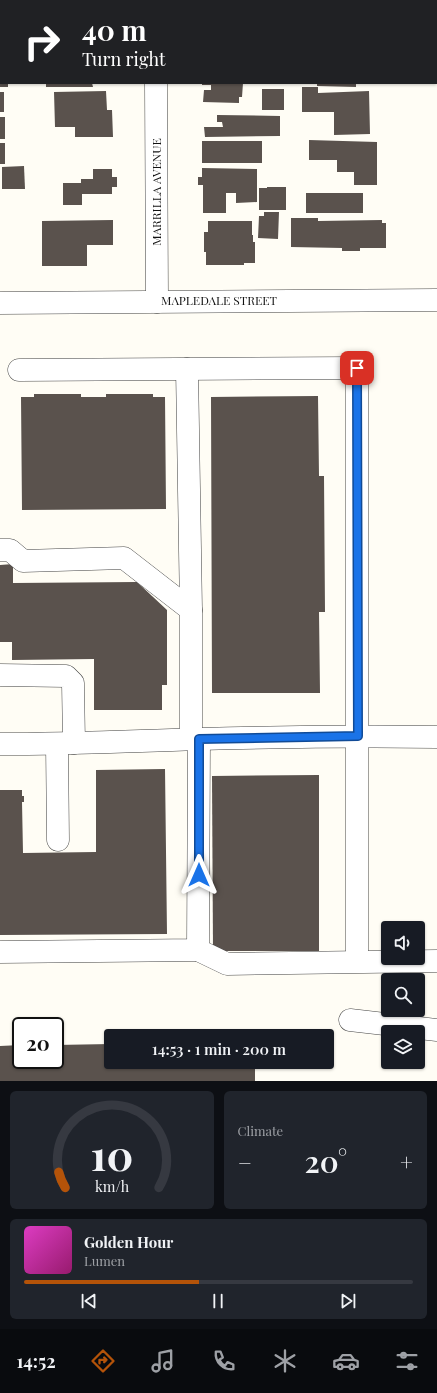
<!DOCTYPE html>
<html lang="en">
<head>
<meta charset="utf-8">
<style>
  body { margin:0; font-family:"Playfair Display",serif; background:#20242c; color:#f1f3f6; height:100vh; display:flex; flex-direction:column; font-size:15px; white-space:nowrap }
  * { box-sizing:border-box; margin:0 }
  p { font-size:13px; color:#9ea1a6 }
  .icon { flex:none; width:22px; height:22px; fill:none; stroke:currentColor; stroke-width:2; stroke-linecap:round; stroke-linejoin:round }
  .map { position:relative; height:1081px; overflow:hidden }
  .sheet { display:flex; flex-direction:column; gap:10px; padding:10px; background:#0d0f14; flex:1 }
  .sheet>* { flex:none }
  .guide { position:absolute; left:0px; top:0px; width:437px; height:84px; box-shadow:0 1px 3px #0004; background:#202124; color:#fff; overflow:hidden }
  .tools { position:absolute; left:381px; top:921px; display:grid; gap:8px }
  .tools a { display:grid; place-items:center; width:44px; height:44px; border-radius:4px; background:#171b24; box-shadow:0 1px 3px #0004; font-size:20px }
  .speed { position:absolute; left:12px; top:1017px; display:flex; gap:8px; font-size:20px; font-weight:700; text-align:center }
  .speed>* { display:grid; place-content:center; width:52px; height:52px; border-radius:50%; background:#171b24; box-shadow:0 1px 3px #0004; line-height:1 }
  .speed .limit { border:2px solid #111; border-radius:6px; background:#fff; color:#111 }
  .pin { position:absolute; display:grid; place-items:center; width:34px; height:34px; color:#fff; margin:-17px; border-radius:8px; box-shadow:0 2px 6px #0006 }
  .me { position:absolute; width:44px; margin:-22px; rotate:0deg; stroke-linejoin:round; filter:drop-shadow(0 0 3px #0008) }
  .turn { display:flex; align-items:center; gap:14px; height:84px; padding:0 16px; font-size:18px }
  .turn .icon { width:52px; height:52px; stroke-width:2.5 }
  .turn b { display:block; font-size:28px; line-height:34px }
  .big { font-size:30px; font-weight:600; line-height:1.1 }
  .sheet .tile { flex:1; display:flex; flex-direction:column; justify-content:center; gap:6px; min-width:0; padding:0 14px; border-radius:6px; background:#20242c }
  .sheet .dial { align-items:center; gap:0 }
  .dial svg { height:104px; overflow:visible; fill:none; stroke:#363941; stroke-width:7; stroke-linecap:round; text-anchor:middle }
  .dial text { fill:#f1f3f6; stroke:none }
  .song { display:flex; align-items:center; gap:12px }
  .cover { width:48px; height:48px; border-radius:6px; background:linear-gradient(135deg,hsl(310 70% 55%),hsl(320 70% 35%)) }
  .played { height:4px; border-radius:2px; background:linear-gradient(90deg,#b45309 45%,#363941 45%) }
  .keys { display:flex; justify-content:space-around; direction:ltr }
  .heat { display:flex; justify-content:space-between; align-items:center; font-size:22px; direction:ltr }
  .sheet .tiles { flex:1; display:grid; gap:10px; grid-template-columns:1fr 1fr }
  .tile:last-child { grid-column:span 2 }
  .trip { position:absolute; left:104px; top:1029px; width:230px; height:40px; border-radius:4px; background:#171b24; box-shadow:0 1px 3px #0004; font-weight:600; line-height:40px; text-align:center }
  .tabs { display:flex; height:64px; justify-content:space-around; align-items:center; background:#090b0e; color:#9ea1a6 }
  .tabs .icon { width:28px; height:28px }
  .tabs .on { color:#b45309 }
  .tabs b { font-size:18px; color:#f1f3f6 }
  .map>svg:first-child { display:block }
  .building { fill:#5a524d }
  .lines { fill:none; stroke-linecap:round; stroke-linejoin:round }
  .minor-casing { stroke:#444; stroke-width:23 }
  .minor { stroke:#fff; stroke-width:22 }
  .route-casing { stroke:#114b97; stroke-width:10 }
  .route { stroke:#1a73e8; stroke-width:7 }
  .labels { text-anchor:middle; stroke-width:4; stroke-linejoin:round; paint-order:stroke }
  .street-label { font-size:12px; fill:#111; stroke:#fff }
</style>
</head>
<body>
<div class="map">
<svg width="437" height="1081" viewBox="0 0 437 1081">
  <rect width="100%" height="100%" fill="#fffdf5"/>
  <g class="building">
    <rect x="0" y="83" width="8" height="4"/>
    <polygon points="46,83 92,83 93,87 46,87"/>
    <polygon points="202,83 243,83 242,97 239,97 239,103 203,102 204,90 211,90 211,85 202,85"/>
    <polygon points="317,83 356,83 356,87 317,86"/>
    <polygon points="302,87 318,87 318,93 369,91 370,134 334,135 334,112 302,112"/>
    <rect x="262" y="89" width="22" height="21"/>
    <polygon points="106,91 107,110 112,110 113,137 75,137 75,127 55,127 54,92"/>
    <rect x="0" y="92" width="4" height="20"/>
    <polygon points="217,115 280,116 280,136 205,137 204,127 223,127 222,122 217,122"/>
    <rect x="0" y="117" width="5" height="22"/>
    <polygon points="309,140 377,142 377,185 354,185 354,172 337,172 337,160 309,160"/>
    <rect x="202" y="141" width="60" height="22"/>
    <rect x="0" y="143" width="5" height="21"/>
    <polygon points="24,166 25,189 2,189 2,167"/>
    <polygon points="202,168 257,169 257,202 236,203 236,193 226,193 226,213 203,213 203,185 198,185 198,177 202,177"/>
    <polygon points="93,169 112,169 112,177 117,177 117,187 112,187 112,194 82,194 82,205 63,205 63,183 81,183 81,179 93,179"/>
    <polygon points="267,187 286,187 286,210 259,210 259,188 267,188"/>
    <rect x="306" y="193" width="57" height="20"/>
    <polygon points="264,212 279,212 278,239 258,238 259,216 264,216"/>
    <polygon points="291,218 318,218 318,221 382,220 382,223 386,223 386,248 360,248 360,251 342,251 342,248 291,247"/>
    <polygon points="113,220 113,245 87,245 87,266 42,266 42,221"/>
    <polygon points="208,221 252,221 252,235 253,235 253,242 255,242 255,263 244,263 244,265 206,265 206,252 204,252 204,232 208,232"/>
    <polygon points="34,394 81,394 81,397 106,397 106,394 153,394 153,397 165,397 166,509 22,510 21,397 34,397"/>
    <polygon points="318,396 319,476 324,476 325,612 319,612 320,693 212,693 211,397"/>
    <polygon points="13,564 13,583 137,582 167,610 167,685 162,685 162,710 94,710 94,659 12,660 12,642 0,642 0,565"/>
    <polygon points="165,769 167,934 0,935 0,790 22,790 22,796 24,796 24,802 22,802 23,853 96,852 96,770"/>
    <polygon points="319,775 319,951 213,951 212,776"/>
    <polygon points="111,1044 111,1062 255,1062 255,1081 0,1081 0,1046 21,1045 21,1060 55,1060 55,1045"/>
  </g>
  <g class="lines">
    <defs>
      <g id="minor">
        <polyline points="155,0 155,1"/>
        <polyline points="156,83 157,302"/>
        <polyline points="0,303 437,300"/>
        <polyline points="187,369 191,610"/>
        <polyline points="19,370 357,368 357,961"/>
        <polyline points="0,550 10,550 23,561 124,558 191,610 191,739"/>
        <polyline points="0,675 66,676 73,683 74,743"/>
        <path d="M0,744C67,744 133,741 200,739C279,737 358,736 437,737"/>
        <polyline points="57,744 58,840"/>
        <polyline points="198,950 227,964 437,961"/>
        <polyline points="0,952 198,950 199,739"/>
        <polyline points="350,1020 437,1030"/>
      </g>
    </defs>
    <use href="#minor" class="minor-casing"/>
    <use href="#minor" class="minor"/>
  </g>
  <g class="lines">
    <defs>
      <polyline id="route" points="199,875 199,739 358,736 357,368"/>
    </defs>
    <use href="#route" class="route-casing"/>
    <use href="#route" class="route"/>
  </g>
  <g class="labels">
    <g class="street-label">
      <text transform="translate(157 192) rotate(-90)" y="4">MARRILLA AVENUE</text>
      <text x="219" y="305">MAPLEDALE STREET</text>
    </g>
  </g>
</svg>
<div class="tools">
<a><svg class="icon" aria-label="sound" viewBox="0 0 24 24"><path d="M4 9h4l5-4v14l-5-4H4zM17 9q2 3 0 6"/></svg></a>
<a><svg class="icon" aria-label="search" viewBox="0 0 24 24"><circle cx="10" cy="10" r="6"/><path d="M15 15l6 6"/></svg></a>
<a><svg class="icon" aria-label="layers" viewBox="0 0 24 24"><path d="M12 4l9 5-9 5-9-5zM3 14l9 5 9-5"/></svg></a>
</div>
<div class="speed"><div class="limit">20</div></div>
<div class="pin" style="left:357px;top:368px;background:#d93025"><svg class="icon" aria-label="arrive" viewBox="0 0 24 24"><path d="M6 21V4h12l-3 4 3 4H6"/></svg></div>
<svg class="me" style="left:199px;top:875px" viewBox="-20 -20 40 40"><path d="M0-17L14 15 0 8-14 15z" fill="#1a73e8" stroke="#fff" stroke-width="4"/></svg>
<div class="trip">14:53 · 1 min · 200 m</div>
<div class="guide">
<div class="turn"><svg class="icon" aria-label="right" viewBox="0 0 24 24"><path d="M7 20v-9h11M14 6l5 5-5 5"/></svg><div><b>40 m</b>Turn right</div></div>
</div>
</div>
<section class="sheet">
<div class="tiles">
<div class="tile dial"><svg viewBox="0 0 100 80">
<path d="M14 69A42 42 0 1 1 86 69"/>
<path d="M14 69A42 42 0 0 1 9 57" stroke="#b45309"/>
<text x="50" y="56" font-size="32" font-weight="700">10</text>
<text x="50" y="72" font-size="11">km/h</text>
</svg></div>
<div class="tile"><p>Climate</p>
<div class="heat"><a>−</a><b class="big">20°</b><a>+</a></div>
</div>
<div class="tile">
<div class="song"><i class="cover"></i><div><b>Golden Hour</b><p>Lumen</p></div></div>
<div class="played"></div>
<div class="keys"><svg class="icon" aria-label="previous" viewBox="0 0 24 24"><path d="M18 5L8 12l10 7zM5 5v14"/></svg><svg class="icon" aria-label="pause" viewBox="0 0 24 24"><path d="M8 5v14M16 5v14"/></svg><svg class="icon" aria-label="next" viewBox="0 0 24 24"><path d="M6 5l10 7-10 7zM19 5v14"/></svg></div>
</div>
</div>
</section>
<nav class="tabs">
<b>14:52</b>
<svg class="icon on" aria-label="directions" viewBox="0 0 24 24"><path d="M12 3l9 9-9 9-9-9zM9 14v-3h6M13 9l2 2-2 2"/></svg>
<svg class="icon" aria-label="music" viewBox="0 0 24 24"><path d="M9 18V5l10-2v13"/><circle cx="6" cy="18" r="3"/><circle cx="16" cy="16" r="3"/></svg>
<svg class="icon" aria-label="phone" viewBox="0 0 24 24"><path d="M5 4h4l2 5-3 2q2 4 5 5l2-3 5 2v4C11 20 4 13 5 4z"/></svg>
<svg class="icon" aria-label="climate" viewBox="0 0 24 24"><path d="M12 3v18M4 7l16 10M4 17L20 7"/></svg>
<svg class="icon" aria-label="car" viewBox="0 0 24 24"><path d="M5 17H2v-5l4-1 3-4h7l3 4 3 1v5h-3M9 17h6M6 11h13"/><circle cx="7" cy="17" r="2"/><circle cx="17" cy="17" r="2"/></svg>
<svg class="icon" aria-label="filters" viewBox="0 0 24 24"><path d="M4 7h16M4 17h16"/><circle cx="9" cy="7" r="2"/><circle cx="15" cy="17" r="2"/></svg>
</nav>
</body>
</html>
